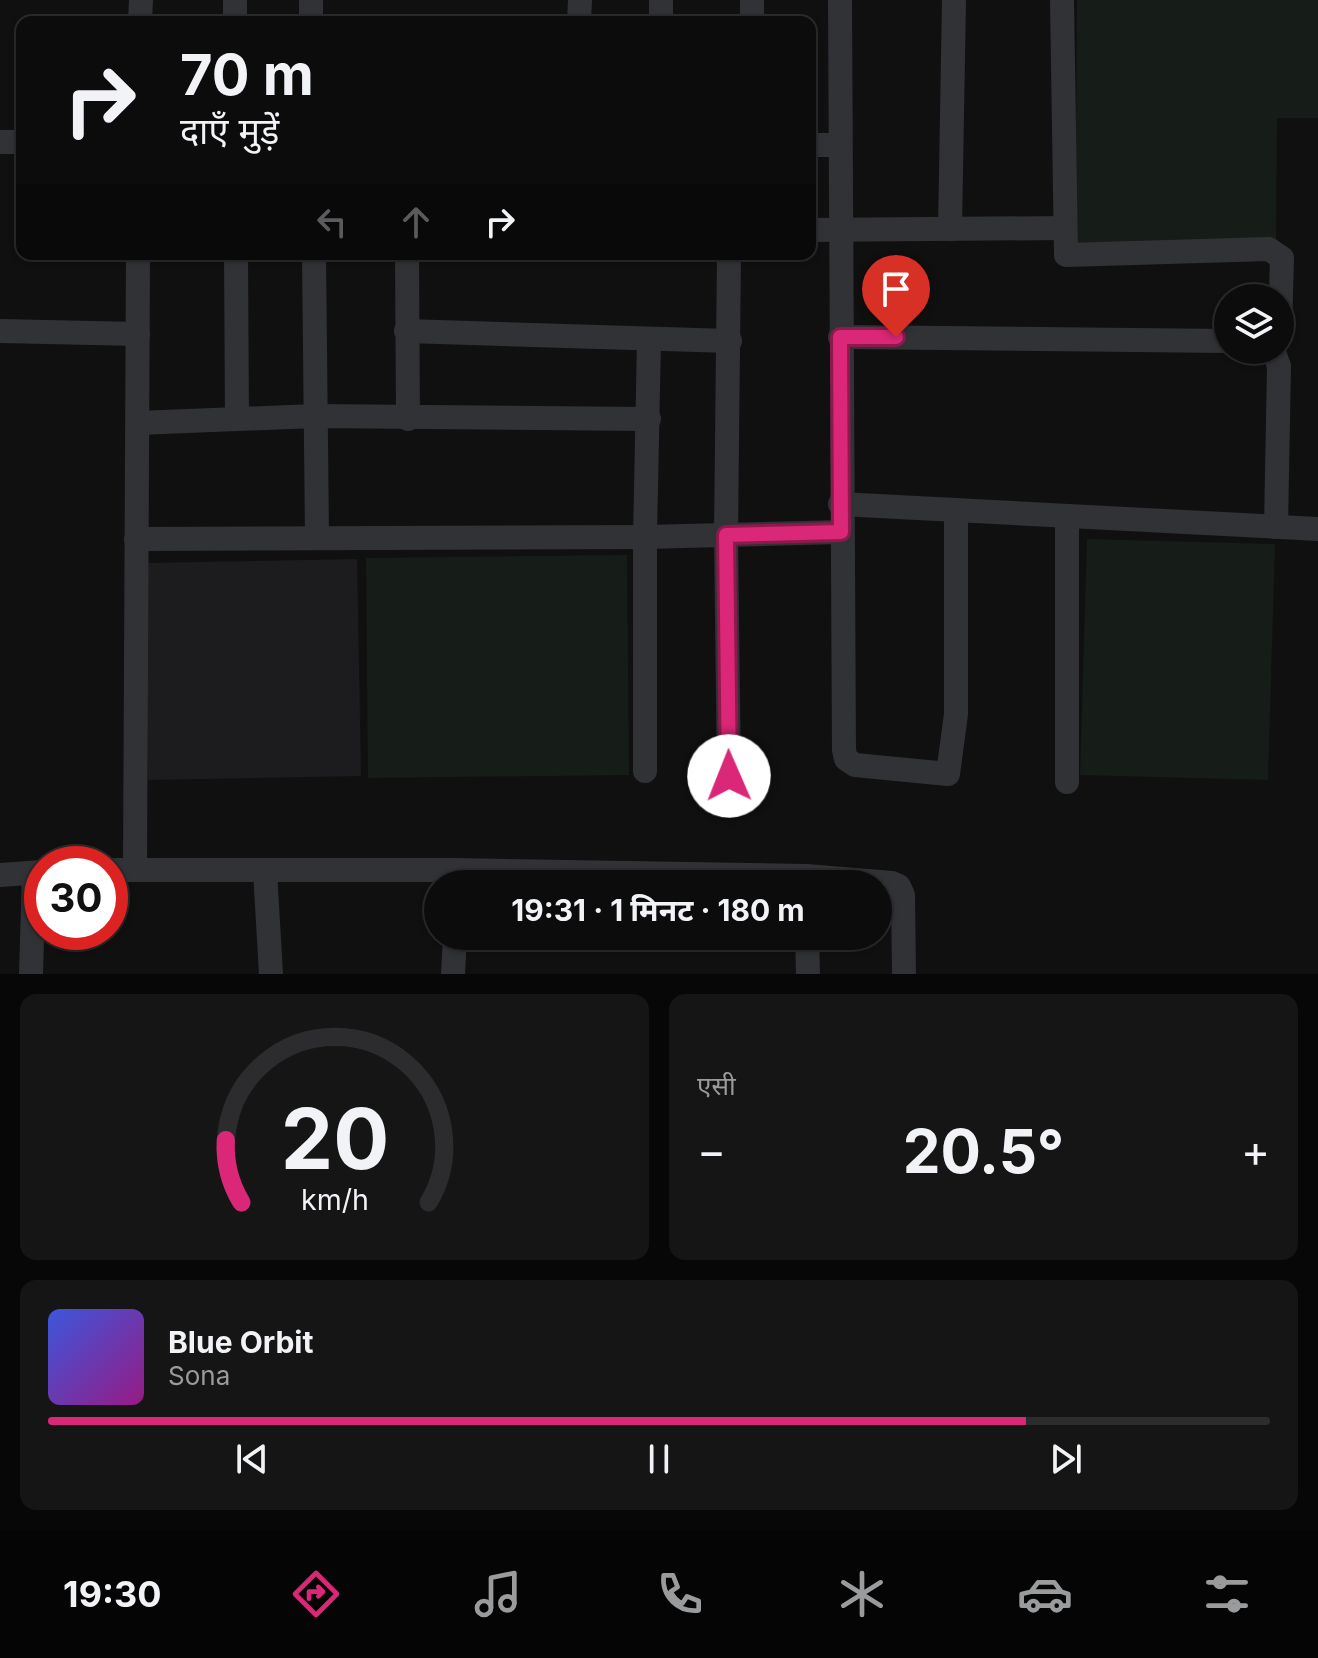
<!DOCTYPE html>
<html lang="hi">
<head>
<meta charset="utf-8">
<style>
  body { margin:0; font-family:Inter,"Noto Sans Devanagari",sans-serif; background:#151516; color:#f1f3f6; height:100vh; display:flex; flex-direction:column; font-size:30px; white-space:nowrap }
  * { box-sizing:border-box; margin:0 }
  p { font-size:26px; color:#9a9b9d }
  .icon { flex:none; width:44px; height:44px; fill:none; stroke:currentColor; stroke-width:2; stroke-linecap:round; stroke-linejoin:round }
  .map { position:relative; height:974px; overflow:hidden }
  .sheet { display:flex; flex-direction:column; gap:20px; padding:20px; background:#070707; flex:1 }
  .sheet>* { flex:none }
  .hud { position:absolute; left:16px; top:16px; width:800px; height:244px; border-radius:16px; box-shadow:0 2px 6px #0004,0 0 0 2px #2c2c2e; background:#0c0c0d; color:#f1f3f6; overflow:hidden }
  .buttons { position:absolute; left:1214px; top:284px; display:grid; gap:16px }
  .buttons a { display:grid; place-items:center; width:80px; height:80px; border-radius:50%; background:#0c0c0d; box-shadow:0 2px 6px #0004,0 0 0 2px #2c2c2e; font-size:40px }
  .speed { position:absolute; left:24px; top:846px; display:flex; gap:16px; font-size:40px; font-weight:700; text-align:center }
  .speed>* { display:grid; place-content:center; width:104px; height:104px; border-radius:50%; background:#0c0c0d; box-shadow:0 2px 6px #0004,0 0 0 2px #2c2c2e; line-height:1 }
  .speed .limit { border:12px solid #d22; background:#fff; color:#111 }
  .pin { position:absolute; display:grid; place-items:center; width:68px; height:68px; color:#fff; margin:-82px -34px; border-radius:50% 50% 50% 0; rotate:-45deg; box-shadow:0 0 8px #0007 }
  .pin .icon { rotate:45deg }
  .me { position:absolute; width:88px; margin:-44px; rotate:359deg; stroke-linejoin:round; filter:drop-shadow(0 0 6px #0008) }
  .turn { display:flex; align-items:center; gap:28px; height:168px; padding:0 32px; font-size:36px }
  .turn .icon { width:104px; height:104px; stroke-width:2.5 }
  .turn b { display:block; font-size:56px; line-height:68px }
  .lanes { display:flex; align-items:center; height:76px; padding:0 32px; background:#0003; justify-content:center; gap:40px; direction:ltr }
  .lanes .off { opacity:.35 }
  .big { font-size:60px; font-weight:700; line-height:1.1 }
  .sheet .widget { flex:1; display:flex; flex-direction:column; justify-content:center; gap:12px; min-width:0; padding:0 28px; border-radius:16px; background:#151516 }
  .sheet .dial { align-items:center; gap:0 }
  .dial svg { height:208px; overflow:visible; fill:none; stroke:#2c2c2e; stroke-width:7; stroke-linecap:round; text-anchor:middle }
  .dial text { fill:#f1f3f6; stroke:none }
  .song { display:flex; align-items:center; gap:24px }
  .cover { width:96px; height:96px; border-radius:12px; background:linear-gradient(135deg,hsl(230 70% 55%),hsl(310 70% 35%)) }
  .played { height:8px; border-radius:4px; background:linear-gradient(90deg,#db2777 80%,#2c2c2e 80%) }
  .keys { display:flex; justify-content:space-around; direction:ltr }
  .heat { display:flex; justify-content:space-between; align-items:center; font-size:44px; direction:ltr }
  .sheet .tiles { flex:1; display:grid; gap:20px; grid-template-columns:1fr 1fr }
  .widget:last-child { grid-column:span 2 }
  .trip { position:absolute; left:424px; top:870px; width:468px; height:80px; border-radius:40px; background:#0c0c0d; box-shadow:0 2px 6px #0004,0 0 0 2px #2c2c2e; font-weight:700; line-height:80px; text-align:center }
  .dock { display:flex; height:128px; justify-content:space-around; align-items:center; background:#050505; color:#9a9b9d }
  .dock .icon { width:56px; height:56px }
  .dock .active { color:#db2777 }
  .dock b { font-size:36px; color:#f1f3f6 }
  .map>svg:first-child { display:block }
  .built { fill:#1c1c1e }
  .green { fill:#161c17 }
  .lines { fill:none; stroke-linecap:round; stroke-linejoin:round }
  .minor { stroke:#313236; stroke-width:24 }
  .route-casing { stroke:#8e194d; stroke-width:20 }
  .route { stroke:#db2777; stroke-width:14 }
</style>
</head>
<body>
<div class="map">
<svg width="1318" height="974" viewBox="0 0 1318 974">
  <rect width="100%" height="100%" fill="#101011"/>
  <polygon class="built" points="357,559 361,776 148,780 145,563"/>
  <g class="green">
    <polygon points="1077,0 1318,0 1318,118 1277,118 1276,246 1075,244"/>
    <polygon points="1087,539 1275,544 1268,780 1080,775"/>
    <polygon points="627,555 629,775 368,778 366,558"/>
  </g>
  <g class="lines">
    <g class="minor">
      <polyline points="235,0 235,22"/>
      <polyline points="311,0 311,22"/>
      <polyline points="661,0 661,22"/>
      <polyline points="752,0 752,22"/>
      <polyline points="840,0 844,750 846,759 855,765 948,774 956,714 956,510"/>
      <polyline points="1062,0 1066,255 1269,249 1282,258 1280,329"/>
      <polyline points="140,22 141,0"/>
      <polyline points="579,22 580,0"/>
      <polyline points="0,142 22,142"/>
      <polyline points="810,145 839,145"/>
      <polyline points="950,229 954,0"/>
      <polyline points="810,230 1064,228"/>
      <polyline points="236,254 237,419"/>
      <polyline points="314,254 317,536"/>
      <polyline points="407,254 408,419"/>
      <polyline points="0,331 138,334"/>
      <polyline points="406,331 730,341"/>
      <polyline points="840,337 1228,341"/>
      <polyline points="1273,350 1279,366 1276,527"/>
      <polyline points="138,423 315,416 649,419"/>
      <polyline points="840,504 1318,529"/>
      <polyline points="136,539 645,537 841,532"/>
      <polyline points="645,771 645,537 649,340"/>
      <polyline points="729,776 726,535 729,254"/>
      <polyline points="1067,782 1067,516"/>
      <polyline points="135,869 138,254"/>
      <polyline points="110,870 457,870 806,876 892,883 899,886 903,895 904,974"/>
      <polyline points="265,871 271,974"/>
      <polyline points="0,875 42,872"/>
      <polyline points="807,936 808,974"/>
      <polyline points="31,974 34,873"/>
      <polyline points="453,974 455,936"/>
    </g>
  </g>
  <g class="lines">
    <defs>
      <polyline id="route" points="729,776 726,535 841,532 840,337 896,337"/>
    </defs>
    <use href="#route" class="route-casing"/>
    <use href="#route" class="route"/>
  </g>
</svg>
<div class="buttons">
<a><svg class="icon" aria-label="layers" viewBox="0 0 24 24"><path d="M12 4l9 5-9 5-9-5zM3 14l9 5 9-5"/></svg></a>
</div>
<div class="speed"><div class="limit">30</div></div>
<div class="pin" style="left:896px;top:337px;background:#d93025"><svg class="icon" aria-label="arrive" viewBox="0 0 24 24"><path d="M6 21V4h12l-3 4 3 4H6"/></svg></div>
<svg class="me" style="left:729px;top:776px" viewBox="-20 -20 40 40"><circle r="19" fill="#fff"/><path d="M0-13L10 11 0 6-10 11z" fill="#db2777"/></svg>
<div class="trip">19:31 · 1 मिनट · 180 m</div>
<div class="hud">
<div class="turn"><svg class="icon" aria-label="right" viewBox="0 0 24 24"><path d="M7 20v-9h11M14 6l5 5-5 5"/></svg><div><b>70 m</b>दाएँ मुड़ें</div></div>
<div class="lanes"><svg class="icon off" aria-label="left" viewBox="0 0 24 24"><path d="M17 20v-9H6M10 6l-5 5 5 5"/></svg><svg class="icon off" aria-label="ahead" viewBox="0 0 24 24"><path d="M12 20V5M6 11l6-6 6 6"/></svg><svg class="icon" aria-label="right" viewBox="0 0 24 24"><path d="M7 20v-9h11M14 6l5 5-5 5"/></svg></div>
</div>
</div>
<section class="sheet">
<div class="tiles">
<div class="widget dial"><svg viewBox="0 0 100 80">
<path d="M14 69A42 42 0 1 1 86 69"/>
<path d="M14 69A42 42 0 0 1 8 45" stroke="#db2777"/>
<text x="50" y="56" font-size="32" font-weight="700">20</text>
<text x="50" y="72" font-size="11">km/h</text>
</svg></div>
<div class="widget"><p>एसी</p>
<div class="heat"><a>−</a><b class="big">20.5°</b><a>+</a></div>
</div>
<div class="widget">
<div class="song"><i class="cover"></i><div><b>Blue Orbit</b><p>Sona</p></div></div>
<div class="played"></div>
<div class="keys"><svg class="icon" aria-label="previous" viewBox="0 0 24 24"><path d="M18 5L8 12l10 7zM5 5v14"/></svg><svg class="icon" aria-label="pause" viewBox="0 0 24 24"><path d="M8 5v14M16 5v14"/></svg><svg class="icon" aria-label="next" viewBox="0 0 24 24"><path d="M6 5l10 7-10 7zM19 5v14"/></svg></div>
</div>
</div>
</section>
<nav class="dock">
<b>19:30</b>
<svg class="icon active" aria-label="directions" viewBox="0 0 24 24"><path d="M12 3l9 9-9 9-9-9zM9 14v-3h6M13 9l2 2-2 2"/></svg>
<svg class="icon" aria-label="music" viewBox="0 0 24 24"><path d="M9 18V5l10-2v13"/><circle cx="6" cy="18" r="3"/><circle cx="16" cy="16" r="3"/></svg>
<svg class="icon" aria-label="phone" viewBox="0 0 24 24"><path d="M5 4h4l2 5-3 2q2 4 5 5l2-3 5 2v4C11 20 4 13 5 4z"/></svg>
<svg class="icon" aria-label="climate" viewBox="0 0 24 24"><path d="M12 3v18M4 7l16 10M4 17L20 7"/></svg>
<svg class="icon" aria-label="car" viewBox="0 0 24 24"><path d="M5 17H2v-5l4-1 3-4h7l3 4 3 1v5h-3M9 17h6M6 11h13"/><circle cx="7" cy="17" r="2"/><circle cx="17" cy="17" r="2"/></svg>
<svg class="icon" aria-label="filters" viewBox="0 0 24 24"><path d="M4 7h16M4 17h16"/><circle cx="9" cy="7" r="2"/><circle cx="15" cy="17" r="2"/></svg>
</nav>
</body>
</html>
